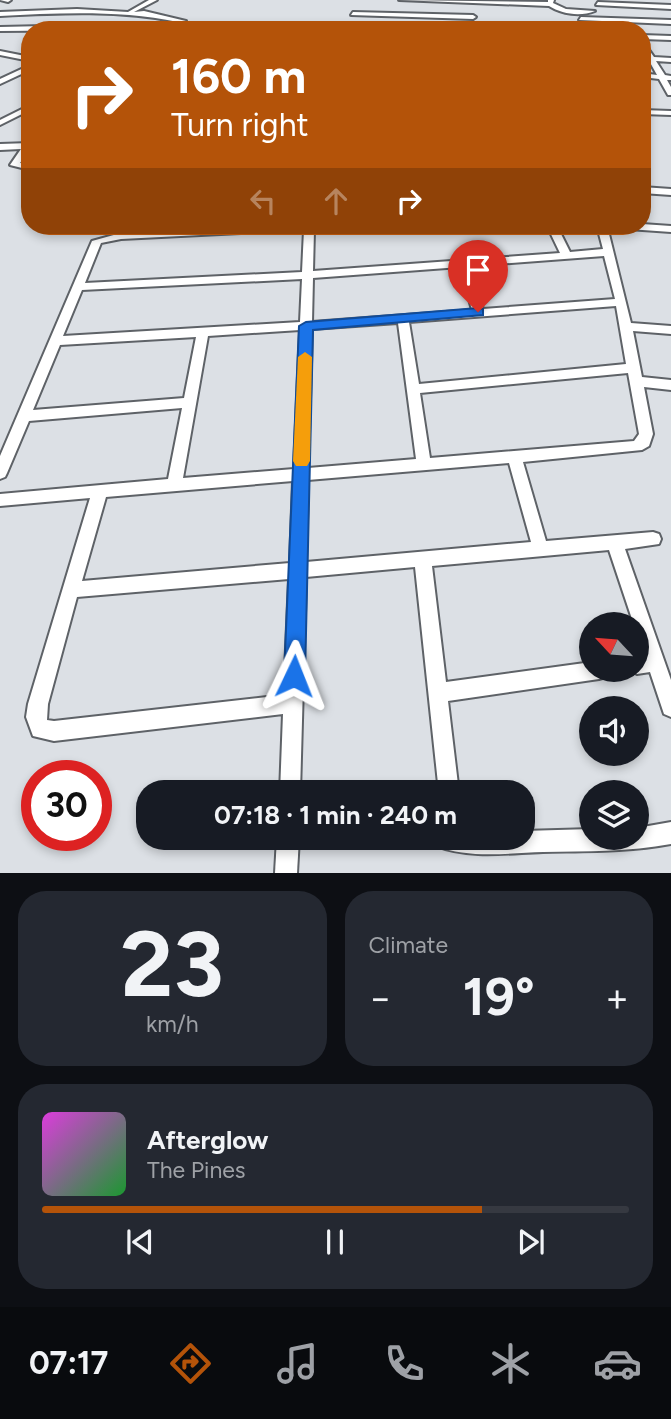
<!DOCTYPE html>
<html lang="en">
<head>
<meta charset="utf-8">
<style>
  body { margin:0; font-family:Figtree,sans-serif; background:#242831; color:#f1f3f6; height:100vh; display:flex; flex-direction:column; font-size:26px; white-space:nowrap }
  * { box-sizing:border-box; margin:0 }
  p { font-size:23px; color:#9ea1a6 }
  .icon { flex:none; width:38px; height:38px; fill:none; stroke:currentColor; stroke-width:2; stroke-linecap:round; stroke-linejoin:round }
  .map { position:relative; height:873px; overflow:hidden }
  .drawer { display:flex; flex-direction:column; gap:18px; padding:18px; background:#0d0f14; flex:1 }
  .drawer>* { flex:none }
  .hud { position:absolute; left:21px; top:21px; width:630px; height:214px; border-radius:28px; box-shadow:0 4px 10px #0003; background:#b45309; color:#fff; overflow:hidden }
  .needle { width:46px; rotate:296deg }
  .controls { position:absolute; left:579px; top:612px; display:grid; gap:14px }
  .controls a { display:grid; place-items:center; width:70px; height:70px; border-radius:50%; background:#171b24; box-shadow:0 4px 10px #0003; font-size:35px }
  .speed { position:absolute; left:21px; top:760px; display:flex; gap:14px; font-size:35px; font-weight:700; text-align:center }
  .speed>* { display:grid; place-content:center; width:91px; height:91px; border-radius:50%; background:#171b24; box-shadow:0 4px 10px #0003; line-height:1 }
  .speed .limit { border:10px solid #d22; background:#fff; color:#111 }
  .pin { position:absolute; display:grid; place-items:center; width:60px; height:60px; color:#fff; margin:-72px -30px; border-radius:50% 50% 50% 0; rotate:-45deg; box-shadow:0 0 7px #0007 }
  .pin .icon { rotate:45deg }
  .me { position:absolute; width:77px; margin:-38px; rotate:2deg; stroke-linejoin:round; filter:drop-shadow(0 0 5px #0008) }
  .turn { display:flex; align-items:center; gap:24px; height:147px; padding:0 35px; font-size:32px }
  .turn .icon { width:91px; height:91px; stroke-width:2.5 }
  .turn b { display:block; font-size:49px; line-height:60px }
  .lanes { display:flex; align-items:center; height:66px; padding:0 35px; background:#0003; justify-content:center; gap:35px; direction:ltr }
  .lanes .off { opacity:.35 }
  .big { font-size:52px; font-weight:700; line-height:1.1 }
  .drawer .card { flex:1; display:flex; flex-direction:column; justify-content:center; gap:10px; min-width:0; padding:0 24px; border-radius:28px; background:#242831 }
  .drawer .dial { align-items:center; gap:0 }
  .dial b { font-size:91px; line-height:1 }
  .song { display:flex; align-items:center; gap:21px }
  .cover { width:84px; height:84px; border-radius:10px; background:linear-gradient(135deg,hsl(300 70% 55%),hsl(130 70% 35%)) }
  .played { height:7px; border-radius:4px; background:linear-gradient(90deg,#b45309 75%,#363941 75%) }
  .keys { display:flex; justify-content:space-around; direction:ltr }
  .heat { display:flex; justify-content:space-between; align-items:center; font-size:38px; direction:ltr }
  .drawer .tiles { flex:1; display:grid; gap:18px; grid-template-columns:1fr 1fr }
  .card:last-child { grid-column:span 2 }
  .trip { position:absolute; left:136px; top:780px; width:399px; height:70px; border-radius:28px; background:#171b24; box-shadow:0 4px 10px #0003; font-weight:700; line-height:70px; text-align:center }
  .tabs { display:flex; height:112px; justify-content:space-around; align-items:center; background:#090b0e; color:#9ea1a6 }
  .tabs .icon { width:49px; height:49px }
  .tabs .active { color:#b45309 }
  .tabs b { font-size:32px; color:#f1f3f6 }
  .map>svg:first-child { display:block }
  .lines { fill:none; stroke-linecap:round; stroke-linejoin:round }
  .street-casing { stroke:#5e6267; stroke-width:4 }
  .street { fill:#fff; fill-rule:evenodd }
  .route { fill:#1a73e8; stroke:#114b97; stroke-width:2 }
  .slow { fill:#f59e0b }
</style>
</head>
<body>
<div class="map">
<svg width="671" height="873" viewBox="0 0 671 873">
  <rect width="100%" height="100%" fill="#dce0e5"/>
  <g class="lines">
    <defs>
      <g id="street">
        <polygon points="0,0 11,0 8,2"/>
        <path d="M149,0H157L134,12L144,11L186,21L174,30H167L178,22C120,10 59,13 0,16V12L77,9L128,12Z"/>
        <path d="M399,0L548,2V0H554L553,3L566,9L595,11C580,17 562,14 549,6Z"/>
        <polygon points="598,2 671,5 671,9 596,5"/>
        <polygon points="353,12 473,15 476,17 473,19 351,15"/>
        <polygon points="581,17 671,20 671,24 579,20"/>
        <polygon points="89,25 117,30 0,31 0,27"/>
        <polygon points="349,26 416,28 419,30 347,29"/>
        <polygon points="642,35 671,36 671,40 642,39"/>
        <polygon points="642,40 654,57 671,58 671,62 656,61 665,75 671,76 671,80 667,80 671,87 671,95 668,95 659,79 642,77 642,73 657,75 642,48"/>
        <polygon points="0,51 30,57 30,61 0,55"/>
        <polygon points="30,65 30,70 0,84 0,79"/>
        <polygon points="30,105 30,110 0,125 0,120"/>
        <polygon points="642,110 671,111 671,115 642,114"/>
        <polygon points="30,143 30,149 20,163 30,164 30,170 10,165 21,149 0,150 0,144"/>
        <polygon points="642,187 671,189 671,195 642,193"/>
        <polygon points="642,224 671,226 671,232 628,229 623,226"/>
        <path d="M277,226H341L336,229L314,230L313,271L560,253L547,226H557L570,252L603,249L597,226H607L631,323L671,326V334L633,331L642,377L671,380V390L644,387L653,434L649,446L642,450L523,462L546,541L653,532L659,534L661,539L659,544L625,549L671,680V717L664,714L650,672L637,674L630,670H637V656L644,655L637,633V625H634L609,550L432,566L446,682L592,662V670H608L606,677L599,679L448,701L459,793H439L415,567L306,577L300,793H280L283,714L54,741L33,736L26,717L28,704L90,498L0,506V494L168,479L182,408L29,421L7,473L5,477L0,479V456L92,241L121,233ZM304,230L302,272L85,283L101,243L121,239ZM604,256L615,299L483,309L470,266ZM460,267L472,310L312,322L313,278ZM302,279L300,322L63,336L82,290ZM616,306L626,364L419,384L409,322ZM398,323L416,459L308,468L312,329ZM300,330L294,469L183,478L208,336ZM196,337L184,398L33,410L60,345ZM628,373L639,434L634,441L430,458L420,393ZM509,463L531,542L306,562L308,480ZM293,481L290,563L82,581L106,497ZM289,579L284,695L54,721L47,720L48,704L77,597Z"/>
        <path d="M671,822V844C629,852 586,851 543,852C509,853 469,859 436,846L433,838H523V831L592,829V838H637V828Z"/>
        <polygon points="277,838 299,838 297,873 275,873"/>
      </g>
    </defs>
    <use href="#street" class="street-casing"/>
    <use href="#street" class="street"/>
  </g>
  <polygon class="route" points="478,308 483,309 483,315 313,330 305,676 302,684 294,687 287,684 284,676 299,326 306,322"/>
  <polygon class="slow" points="305,352 312,357 310,461 307,466 296,466 293,461 298,357"/>
</svg>
<div class="controls">
<a><svg class="needle" viewBox="-14 -14 28 28"><path d="M0-13l5 13h-10z" fill="#e53935"/><path d="M0 13l5-13h-10z" fill="#9ea1a6"/></svg></a>
<a><svg class="icon" aria-label="sound" viewBox="0 0 24 24"><path d="M4 9h4l5-4v14l-5-4H4zM17 9q2 3 0 6"/></svg></a>
<a><svg class="icon" aria-label="layers" viewBox="0 0 24 24"><path d="M12 4l9 5-9 5-9-5zM3 14l9 5 9-5"/></svg></a>
</div>
<div class="speed"><div class="limit">30</div></div>
<div class="pin" style="left:478px;top:312px;background:#d93025"><svg class="icon" aria-label="arrive" viewBox="0 0 24 24"><path d="M6 21V4h12l-3 4 3 4H6"/></svg></div>
<svg class="me" style="left:294px;top:676px" viewBox="-20 -20 40 40"><path d="M0-17L14 15 0 8-14 15z" fill="#1a73e8" stroke="#fff" stroke-width="4"/></svg>
<div class="trip">07:18 · 1 min · 240 m</div>
<div class="hud">
<div class="turn"><svg class="icon" aria-label="right" viewBox="0 0 24 24"><path d="M7 20v-9h11M14 6l5 5-5 5"/></svg><div><b>160 m</b>Turn right</div></div>
<div class="lanes"><svg class="icon off" aria-label="left" viewBox="0 0 24 24"><path d="M17 20v-9H6M10 6l-5 5 5 5"/></svg><svg class="icon off" aria-label="ahead" viewBox="0 0 24 24"><path d="M12 20V5M6 11l6-6 6 6"/></svg><svg class="icon" aria-label="right" viewBox="0 0 24 24"><path d="M7 20v-9h11M14 6l5 5-5 5"/></svg></div>
</div>
</div>
<section class="drawer">
<div class="tiles">
<div class="card dial"><b>23</b><p>km/h</p></div>
<div class="card"><p>Climate</p>
<div class="heat"><a>−</a><b class="big">19°</b><a>+</a></div>
</div>
<div class="card">
<div class="song"><i class="cover"></i><div><b>Afterglow</b><p>The Pines</p></div></div>
<div class="played"></div>
<div class="keys"><svg class="icon" aria-label="previous" viewBox="0 0 24 24"><path d="M18 5L8 12l10 7zM5 5v14"/></svg><svg class="icon" aria-label="pause" viewBox="0 0 24 24"><path d="M8 5v14M16 5v14"/></svg><svg class="icon" aria-label="next" viewBox="0 0 24 24"><path d="M6 5l10 7-10 7zM19 5v14"/></svg></div>
</div>
</div>
</section>
<nav class="tabs">
<b>07:17</b>
<svg class="icon active" aria-label="directions" viewBox="0 0 24 24"><path d="M12 3l9 9-9 9-9-9zM9 14v-3h6M13 9l2 2-2 2"/></svg>
<svg class="icon" aria-label="music" viewBox="0 0 24 24"><path d="M9 18V5l10-2v13"/><circle cx="6" cy="18" r="3"/><circle cx="16" cy="16" r="3"/></svg>
<svg class="icon" aria-label="phone" viewBox="0 0 24 24"><path d="M5 4h4l2 5-3 2q2 4 5 5l2-3 5 2v4C11 20 4 13 5 4z"/></svg>
<svg class="icon" aria-label="climate" viewBox="0 0 24 24"><path d="M12 3v18M4 7l16 10M4 17L20 7"/></svg>
<svg class="icon" aria-label="car" viewBox="0 0 24 24"><path d="M5 17H2v-5l4-1 3-4h7l3 4 3 1v5h-3M9 17h6M6 11h13"/><circle cx="7" cy="17" r="2"/><circle cx="17" cy="17" r="2"/></svg>
</nav>
</body>
</html>
